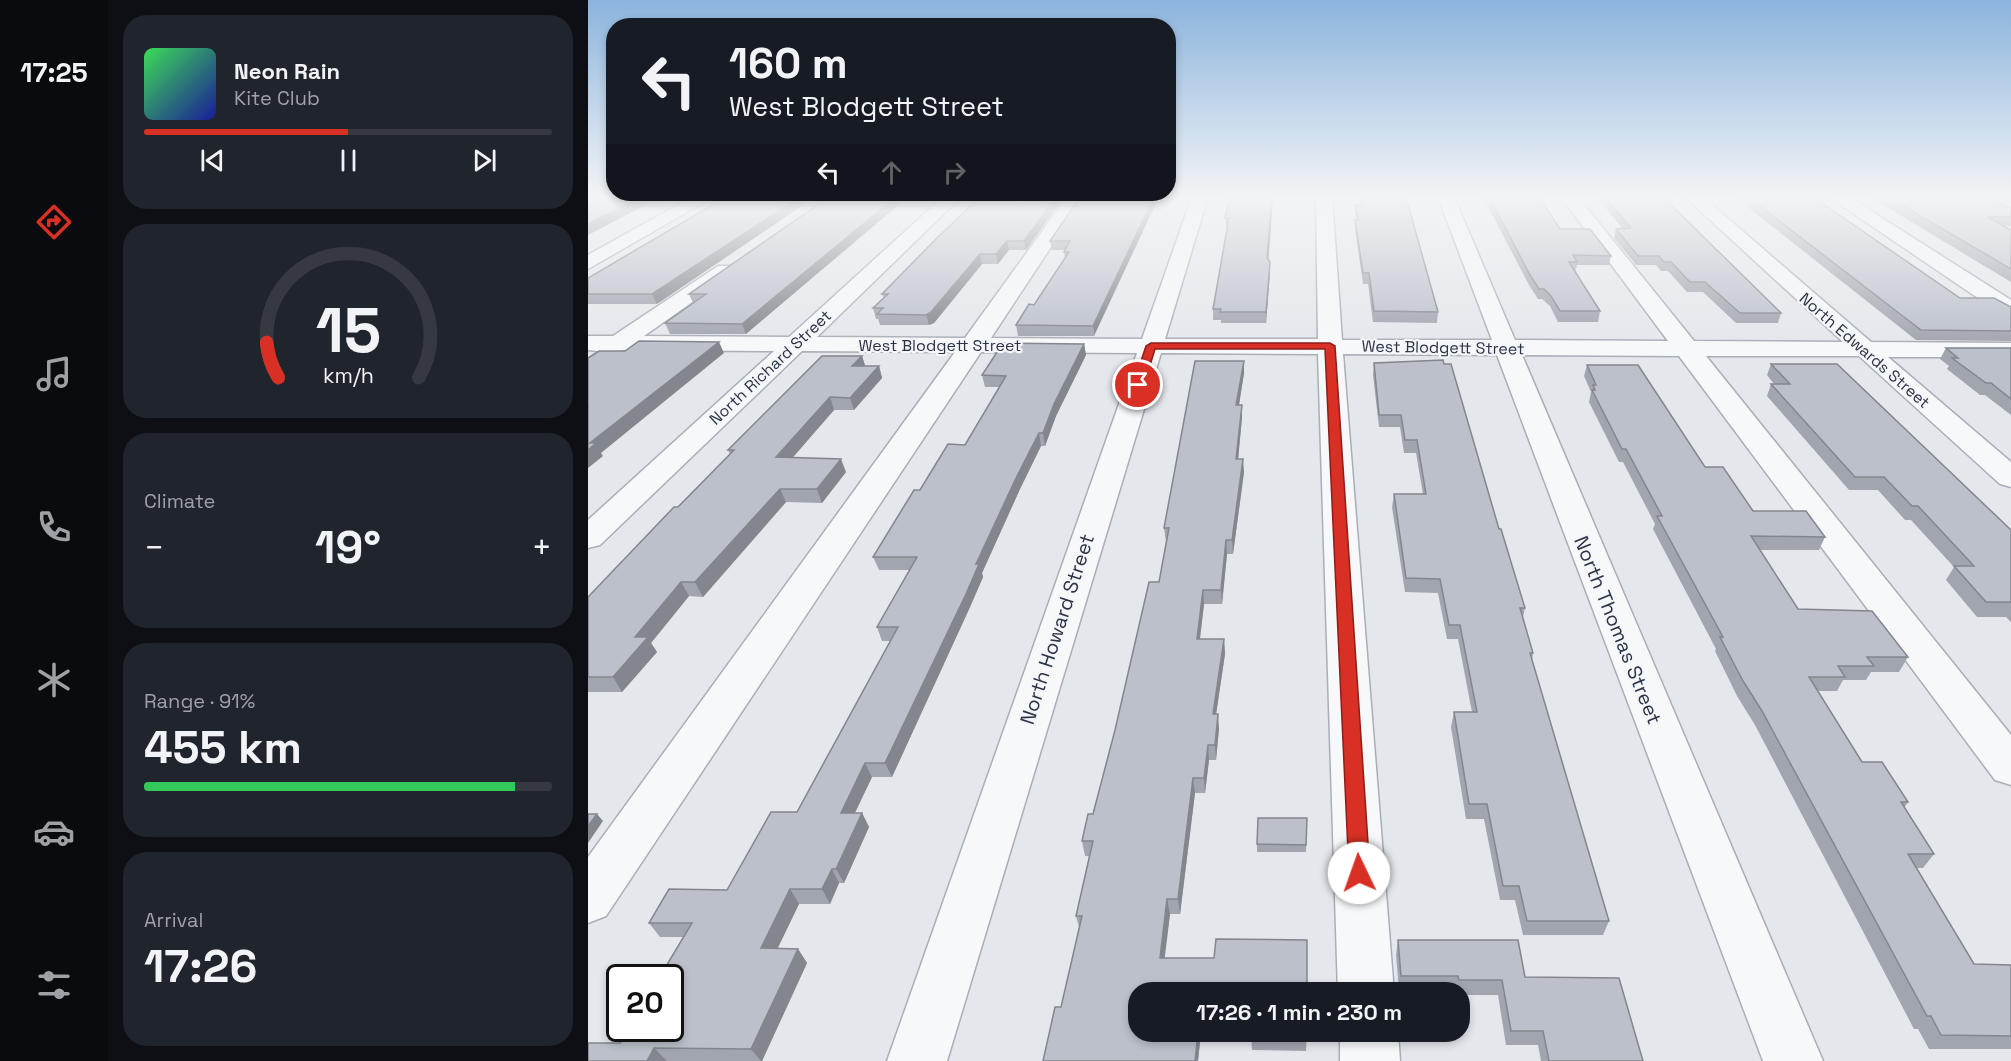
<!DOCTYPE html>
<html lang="en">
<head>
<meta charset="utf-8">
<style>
  body { margin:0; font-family:"Space Grotesk",sans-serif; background:#20242c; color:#f1f3f6; height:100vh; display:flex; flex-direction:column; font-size:22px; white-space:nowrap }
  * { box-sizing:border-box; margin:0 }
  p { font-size:20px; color:#9ea1a6 }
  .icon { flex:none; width:33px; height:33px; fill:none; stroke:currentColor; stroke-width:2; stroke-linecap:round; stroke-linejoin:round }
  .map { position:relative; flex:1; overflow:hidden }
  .drawer { display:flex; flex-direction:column; gap:15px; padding:15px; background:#0d0f14; width:480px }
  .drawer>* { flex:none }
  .banner { position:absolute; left:18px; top:18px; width:570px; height:183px; border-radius:24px; box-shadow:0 3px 9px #0003; background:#171b24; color:#f1f3f6; overflow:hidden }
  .speed { position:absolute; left:18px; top:964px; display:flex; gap:12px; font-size:30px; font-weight:700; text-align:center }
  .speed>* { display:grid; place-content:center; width:78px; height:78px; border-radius:50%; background:#171b24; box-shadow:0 3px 9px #0003; line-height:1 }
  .speed .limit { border:3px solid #111; border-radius:9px; background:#fff; color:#111 }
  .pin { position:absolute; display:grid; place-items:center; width:51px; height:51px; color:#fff; margin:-26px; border:3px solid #fff; border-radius:50%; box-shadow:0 2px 6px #0007 }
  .me { position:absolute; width:66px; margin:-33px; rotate:357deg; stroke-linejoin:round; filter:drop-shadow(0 0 4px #0008) }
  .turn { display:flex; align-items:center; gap:21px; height:126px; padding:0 24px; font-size:27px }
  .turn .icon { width:78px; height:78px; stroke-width:2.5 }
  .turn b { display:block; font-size:42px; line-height:51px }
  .lanes { display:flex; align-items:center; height:57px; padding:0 24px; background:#0003; justify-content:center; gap:30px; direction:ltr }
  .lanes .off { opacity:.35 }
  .big { font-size:45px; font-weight:700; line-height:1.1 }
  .drawer .tile { flex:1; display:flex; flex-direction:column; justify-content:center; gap:9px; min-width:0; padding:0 21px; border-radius:24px; background:#20242c }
  .drawer .dial { align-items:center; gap:0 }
  .dial svg { height:156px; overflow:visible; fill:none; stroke:#363941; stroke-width:7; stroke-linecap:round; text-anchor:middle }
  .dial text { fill:#f1f3f6; stroke:none }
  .song { display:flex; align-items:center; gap:18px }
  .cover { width:72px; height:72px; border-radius:9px; background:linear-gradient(135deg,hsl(130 70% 55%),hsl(240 70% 35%)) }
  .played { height:6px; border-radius:3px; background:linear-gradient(90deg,#d93025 50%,#363941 50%) }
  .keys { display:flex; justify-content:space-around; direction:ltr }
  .heat { display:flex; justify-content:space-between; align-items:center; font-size:33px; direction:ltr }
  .charge { height:9px; border-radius:4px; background:linear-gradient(90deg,#34c759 91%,#363941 0) }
  .trip { position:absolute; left:540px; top:982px; width:342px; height:60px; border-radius:24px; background:#171b24; box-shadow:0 3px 9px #0003; font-weight:700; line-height:60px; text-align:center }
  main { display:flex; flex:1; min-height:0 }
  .dock { display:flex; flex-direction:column; width:108px; justify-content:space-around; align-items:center; background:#090b0e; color:#9ea1a6 }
  .dock .icon { width:42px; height:42px }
  .dock .active { color:#d93025 }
  .dock b { font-size:27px; color:#f1f3f6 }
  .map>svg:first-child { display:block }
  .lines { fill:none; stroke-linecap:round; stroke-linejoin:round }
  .minor-casing { stroke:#a9aeb7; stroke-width:3 }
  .minor { fill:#f7f8fa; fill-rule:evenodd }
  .wall { fill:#a1a5ae }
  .shaded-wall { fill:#83868d }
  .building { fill:#bbc0ca; stroke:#83868d; stroke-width:1.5 }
  .route { fill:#d93025; stroke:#8d1f18; stroke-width:1.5 }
  .labels { text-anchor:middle; stroke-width:4.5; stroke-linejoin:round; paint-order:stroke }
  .far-street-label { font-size:16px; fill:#2b3445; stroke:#f4f6f9 }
  .street-label { font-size:20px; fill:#2b3445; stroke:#f4f6f9 }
</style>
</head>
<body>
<main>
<nav class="dock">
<b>17:25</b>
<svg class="icon active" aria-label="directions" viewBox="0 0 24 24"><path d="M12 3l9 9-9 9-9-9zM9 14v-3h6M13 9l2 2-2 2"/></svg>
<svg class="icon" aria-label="music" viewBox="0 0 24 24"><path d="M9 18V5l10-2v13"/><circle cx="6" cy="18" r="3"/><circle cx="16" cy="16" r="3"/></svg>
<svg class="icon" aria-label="phone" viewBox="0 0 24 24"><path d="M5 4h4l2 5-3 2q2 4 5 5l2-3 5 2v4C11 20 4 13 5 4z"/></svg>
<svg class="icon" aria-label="climate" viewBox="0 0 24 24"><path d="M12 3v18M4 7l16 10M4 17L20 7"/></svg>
<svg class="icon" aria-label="car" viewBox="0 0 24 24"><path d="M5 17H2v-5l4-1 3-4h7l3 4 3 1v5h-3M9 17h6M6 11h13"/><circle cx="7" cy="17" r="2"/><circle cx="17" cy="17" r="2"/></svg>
<svg class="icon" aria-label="filters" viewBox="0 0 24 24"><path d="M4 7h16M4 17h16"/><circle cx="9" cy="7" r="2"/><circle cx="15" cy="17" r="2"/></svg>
</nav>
<section class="drawer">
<div class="tile">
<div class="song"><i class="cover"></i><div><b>Neon Rain</b><p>Kite Club</p></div></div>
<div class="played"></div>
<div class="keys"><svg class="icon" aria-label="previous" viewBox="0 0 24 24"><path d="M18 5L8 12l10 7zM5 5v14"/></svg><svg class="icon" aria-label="pause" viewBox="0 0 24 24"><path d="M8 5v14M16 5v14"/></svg><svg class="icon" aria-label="next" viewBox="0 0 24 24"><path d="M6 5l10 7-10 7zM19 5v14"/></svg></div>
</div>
<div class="tile dial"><svg viewBox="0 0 100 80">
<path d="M14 69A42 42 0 1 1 86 69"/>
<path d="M14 69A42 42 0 0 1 8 51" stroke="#d93025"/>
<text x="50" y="56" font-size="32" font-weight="700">15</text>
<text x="50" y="72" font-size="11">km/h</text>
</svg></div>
<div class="tile"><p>Climate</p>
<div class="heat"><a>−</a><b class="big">19°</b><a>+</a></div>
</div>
<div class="tile"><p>Range · 91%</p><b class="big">455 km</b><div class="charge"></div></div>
<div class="tile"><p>Arrival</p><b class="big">17:26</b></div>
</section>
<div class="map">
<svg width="1423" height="1061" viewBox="0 0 1423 1061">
  <rect width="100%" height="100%" fill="#e4e7ec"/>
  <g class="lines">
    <defs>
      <g id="minor">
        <polygon points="104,197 125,197 0,269 0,255"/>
        <polygon points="355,197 373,197 229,337 377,338 479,197 496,197 403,338 554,339 604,197 620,197 577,339 730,339 728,197 744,197 754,340 904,340 850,197 866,197 927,340 1080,341 973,197 990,197 1106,341 1255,342 1097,197 1115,197 1283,342 1423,343 1423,357 1300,357 1423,462 1423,487 1412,484 1271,356 1118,356 1423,735 1423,785 1407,780 1091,356 934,355 1235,1061 1175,1061 909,355 755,354 806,993 750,993 730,354 573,353 359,1061 299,1061 549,353 393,352 18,916 0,923 0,857 367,352 214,351 12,545 0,548 0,520 186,351 36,350 26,353 0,350 0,336 25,336 130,266 144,266 147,270 144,274 56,336 201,337"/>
        <polygon points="1241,197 1261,197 1423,300 1423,317 1415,315"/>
        <polygon points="752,1032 810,1032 812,1061 752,1061"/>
      </g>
    </defs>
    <use href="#minor" class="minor-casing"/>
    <use href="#minor" class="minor"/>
  </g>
  <g class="wall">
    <polygon points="138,197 69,304 0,304 0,278"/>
    <polygon points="241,197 158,334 82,334 77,323 105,303 101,294"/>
    <polygon points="476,197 438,250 421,250 410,264 394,264 346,323 341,325 292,325 290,319 288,319 285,308 296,298 294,294"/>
    <polygon points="491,197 506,336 430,336 428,325 446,305 477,258 476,252 477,250 464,250 462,241"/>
    <polygon points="642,197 685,197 680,259 682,273 678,323 633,323 633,320 625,320 625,309 639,227 638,227 637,218"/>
    <polygon points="771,197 818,197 850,312 849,323 785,322 780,284 775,284 767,229 768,220 767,205 773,205"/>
    <polygon points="895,197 951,197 972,229 1023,256 1021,265 989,265 987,272 1012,311 1010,322 970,322 962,306 954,299 950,299 941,285"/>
    <polygon points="1009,197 1075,197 1193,313 1190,323 1148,323 1115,292 1099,292 1080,271 1073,271 1068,265 1048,265 1026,238 1028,229 1034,228"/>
    <polygon points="1147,197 1225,197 1372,298 1423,307 1423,341 1328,340"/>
    <polygon points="1282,197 1400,197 1423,208 1423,226 1415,226 1423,230 1423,282"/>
    <polygon points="1409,197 1423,197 1423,204"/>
    <polygon points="496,344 498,355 468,416 457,446 453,446 432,489 394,573 395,577 382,607 304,777 284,777 267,813 274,813 281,827 256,883 251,883 242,904 211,904 189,949 210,949 219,963 174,1061 0,1061 32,1043 95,937 72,937 61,923 139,890 209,812 302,641 294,641 289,627 321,570 291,570 285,557 332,490 377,445 412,387 397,387 394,375"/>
    <polygon points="1358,348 1423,348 1423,415 1397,395 1392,395 1359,369 1361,366 1352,359"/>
    <polygon points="274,356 277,366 291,366 294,378 266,410 246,410 204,458 258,472 234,503 198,502 115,597 101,596 63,643 69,652 34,692 0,692 0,597 142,454 140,450"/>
    <polygon points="656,361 656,373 651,405 654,405 654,417 650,459 656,472 645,554 639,554 634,604 616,604 612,639 636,639 637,654 628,714 631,728 628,760 621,760 617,793 607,793 592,914 582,914 576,958 719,993 550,993 550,1032 613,1032 610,1061 473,1007 491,927 488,916 501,856 497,856 494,841 505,814 571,582 578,542 576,528"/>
    <polygon points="786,363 911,529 937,608 935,617 945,653 944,660 1021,921 1015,935 935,935 927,900 912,900 896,819 878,819 863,727 866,712 884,712 870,639 859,639 850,593 817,592 804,507 806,494 835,494 828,453 816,453 812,427 791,427 785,375"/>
    <polygon points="1183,364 1423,530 1423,622 1418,617 1389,617 1358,580 1366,567 1323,520 1317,520 1290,490 1261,490 1179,396 1183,384 1186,384 1179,375"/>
    <polygon points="999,365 1117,467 1165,511 1237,537 1231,550 1172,550 1210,609 1320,657 1311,672 1283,672 1278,680 1255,680 1249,691 1230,691 1274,762 1320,802 1316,808 1346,854 1335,868 1328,868 1386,964 1423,965 1423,1049 1341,1049 1330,1029 1326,1029 1167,725 1149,696 1127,651 1128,649 1065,529 1067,524 1035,462 1031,462 1001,402 1003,392 996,376"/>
    <polygon points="719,818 718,852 669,852 669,844"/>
    <polygon points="810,940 937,977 1055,1061 953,1061 950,1045 918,1045 910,995 872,995 872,993 867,993 867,990 811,990 808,955"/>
    <polygon points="719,1032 718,1051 664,1050 663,1036"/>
  </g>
  <g class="shaded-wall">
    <polygon points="53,197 73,197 0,235 0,224"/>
    <polygon points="212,197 227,197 69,304 64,294"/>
    <polygon points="308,197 320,197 158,334 154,324"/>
    <polygon points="468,197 476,197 438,250 436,241"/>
    <polygon points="566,197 571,197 506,336 505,326"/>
    <polygon points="684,197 685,197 680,268 679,258"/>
    <polygon points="419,241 421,250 410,264 408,254"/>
    <polygon points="392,254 394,264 346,323 341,325 338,315"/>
    <polygon points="682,262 682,273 678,323 678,312"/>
    <polygon points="131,342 136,353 13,453 15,456 0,468 0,450 2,443"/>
    <polygon points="496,344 498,355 468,416 457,446 455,433 466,404"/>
    <polygon points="274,356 278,368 264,366"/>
    <polygon points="656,361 656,373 649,417 648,405"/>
    <polygon points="291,366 294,378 266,410 262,398"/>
    <polygon points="242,397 246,410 193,471 188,457"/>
    <polygon points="654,405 654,417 649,472 648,459"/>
    <polygon points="451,433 453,446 432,489 394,573 395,577 382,607 304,777 297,763 429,476"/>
    <polygon points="253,459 258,472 234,503 229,489"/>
    <polygon points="655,459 656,472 645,554 644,540"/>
    <polygon points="192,489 198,502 115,597 107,582"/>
    <polygon points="638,540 639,554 634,604 633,590"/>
    <polygon points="93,582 101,596 63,643 69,652 34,692 25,677 47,637"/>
    <polygon points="615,590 616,604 610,654 609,639"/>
    <polygon points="636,639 637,654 626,728 625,714"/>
    <polygon points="630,714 631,728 628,760 627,745"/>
    <polygon points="620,745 621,760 617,793 616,778"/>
    <polygon points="277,763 284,777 260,827 253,813"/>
    <polygon points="605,778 607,793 592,914 590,899"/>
    <polygon points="274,813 281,827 256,883 248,869"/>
    <polygon points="9,814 15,821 0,843 0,826"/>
    <polygon points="244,869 251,883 242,904 234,889"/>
    <polygon points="202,889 211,904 183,962 173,948"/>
    <polygon points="579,899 582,914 575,972 572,958"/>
    <polygon points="210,949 219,963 174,1061 173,1061 163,1049"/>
    <polygon points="610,1032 613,1032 610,1061 607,1061"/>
    <polygon points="66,1048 79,1061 59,1061"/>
  </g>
  <g class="building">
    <polygon points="0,197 53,197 0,224"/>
    <polygon points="138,197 212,197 64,294 0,294 0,278"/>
    <polygon points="241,197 308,197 154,324 77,323 118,294 101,294"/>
    <polygon points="392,197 468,197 436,241 419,241 408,254 392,254 343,312 338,315 289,314 295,308 285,308 300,294 294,294 348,239"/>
    <polygon points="492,197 566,197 505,326 428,325 441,304 446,305 481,252 476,252 482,241 462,241"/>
    <polygon points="642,197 684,197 679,258 682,262 678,312 632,312 633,309 625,309 641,218 637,218"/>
    <polygon points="773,197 818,197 850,312 786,311 781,273 775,273 767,220 770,220 767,205 775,205"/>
    <polygon points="901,197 951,197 972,229 1002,229 1023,256 985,255 989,262 981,262 1012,311 972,311 963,296 956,289 951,289 942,275"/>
    <polygon points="1017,197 1075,197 1193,313 1152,313 1117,282 1102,282 1083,262 1076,262 1071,256 1050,256 1028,229 1043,228"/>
    <polygon points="1160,197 1225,197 1372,298 1406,298 1423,307 1423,331 1333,330"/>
    <polygon points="1300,197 1400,197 1423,208 1423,217 1399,217 1423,230 1423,269"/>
    <polygon points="51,341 131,342 2,443 8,443 0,450 0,407 1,407 0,407 0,358 11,351 37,351"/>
    <polygon points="415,343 496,344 466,404 455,433 451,433 429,476 388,564 391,564 378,594 297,763 277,763 253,813 274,813 248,869 244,869 234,889 202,889 173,948 210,949 163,1049 66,1048 59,1061 0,1061 0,1043 32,1043 41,1029 82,1029 82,978 71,978 104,923 61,923 81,889 139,890 183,812 209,812 310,627 289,627 329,557 285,557 326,490 332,490 360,444 377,445 418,376 394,375"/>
    <polygon points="1358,348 1423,348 1423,399 1403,383 1398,383 1364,358 1370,358"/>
    <polygon points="234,356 274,356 264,366 291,366 262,398 242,397 188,457 253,459 229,489 192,489 107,582 93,582 47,637 60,637 25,677 0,677 0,597 86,507 90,507 146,450 140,450"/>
    <polygon points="855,360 856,364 863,364 911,529 913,529 937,608 932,608 945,653 942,653 1021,921 939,921 931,886 915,886 899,804 881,804 866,712 889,712 872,625 861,625 852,579 818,578 806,494 838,494 829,440 817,440 813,415 791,415 786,363"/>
    <polygon points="607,361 656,361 648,405 654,405 648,459 655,459 644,540 638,540 633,590 615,590 609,639 636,639 625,714 630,714 627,745 620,745 616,778 605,778 590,899 579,899 572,958 626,958 628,939 719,940 719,993 665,993 666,987 614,987 614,993 550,993 550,1032 610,1032 607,1061 455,1061 467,1007 473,1007 494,916 488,916 505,841 494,841 500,814 505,814 527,730 561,582 571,582 581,528 576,528"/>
    <polygon points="1183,364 1249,364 1423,530 1423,602 1398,602 1366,566 1386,566 1330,506 1324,506 1296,477 1267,477 1183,384 1202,384"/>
    <polygon points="999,365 1050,365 1117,467 1135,467 1165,511 1218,511 1237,537 1163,536 1210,609 1284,611 1320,657 1279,657 1286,666 1250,666 1257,677 1221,677 1274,762 1294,762 1320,802 1313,802 1346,854 1320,854 1386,964 1423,965 1423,1036 1353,1035 1343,1016 1339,1016 1174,711 1155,681 1132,637 1135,637 1069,516 1074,516 1038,449 1034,449 1004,390 1007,390 1005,385 1008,385"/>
    <polygon points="0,814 9,814 0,826"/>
    <polygon points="670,818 719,818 718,845 669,844"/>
    <polygon points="810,940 930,940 937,977 1031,978 1055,1061 961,1061 955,1031 923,1031 914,980 871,980 870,976 813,976"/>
    <polygon points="663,1032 719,1032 719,1037 663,1036"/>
  </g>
  <linearGradient id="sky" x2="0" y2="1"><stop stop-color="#8bb4dd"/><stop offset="0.57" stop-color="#f3f4f6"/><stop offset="1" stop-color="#f3f4f6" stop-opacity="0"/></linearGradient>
  <rect width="1423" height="346" fill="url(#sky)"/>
  <polygon class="route" points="563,343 742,343 747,346 782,873 779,880 771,883 764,880 761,873 737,349 567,349 556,385 546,387 545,385 558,346"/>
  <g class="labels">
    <g class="far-street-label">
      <text x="352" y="351">West Blodgett Street</text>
      <text transform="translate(855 347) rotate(1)" y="6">West Blodgett Street</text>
      <text transform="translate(1277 350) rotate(41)" y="6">North Edwards Street</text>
      <text transform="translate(182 367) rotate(-43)" y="6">North Richard Street</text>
    </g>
    <g class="street-label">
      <text transform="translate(469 629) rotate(-72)" y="7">North Howard Street</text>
      <text transform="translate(1030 630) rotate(68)" y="7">North Thomas Street</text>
    </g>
  </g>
</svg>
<div class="speed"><div class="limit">20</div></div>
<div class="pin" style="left:550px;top:385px;background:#d93025"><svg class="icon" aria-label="arrive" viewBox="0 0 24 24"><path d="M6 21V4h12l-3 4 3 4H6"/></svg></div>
<svg class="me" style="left:771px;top:873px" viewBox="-20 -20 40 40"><circle r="19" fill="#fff"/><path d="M0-13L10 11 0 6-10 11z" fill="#d93025"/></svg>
<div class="trip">17:26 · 1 min · 230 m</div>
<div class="banner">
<div class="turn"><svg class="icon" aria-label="left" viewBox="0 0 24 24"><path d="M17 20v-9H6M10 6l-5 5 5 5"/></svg><div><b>160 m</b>West Blodgett Street</div></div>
<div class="lanes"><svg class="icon" aria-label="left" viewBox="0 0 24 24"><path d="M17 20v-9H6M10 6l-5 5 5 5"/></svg><svg class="icon off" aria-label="ahead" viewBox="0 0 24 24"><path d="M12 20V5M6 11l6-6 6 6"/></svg><svg class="icon off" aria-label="right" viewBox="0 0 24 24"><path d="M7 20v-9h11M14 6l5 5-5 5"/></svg></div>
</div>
</div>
</main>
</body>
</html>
